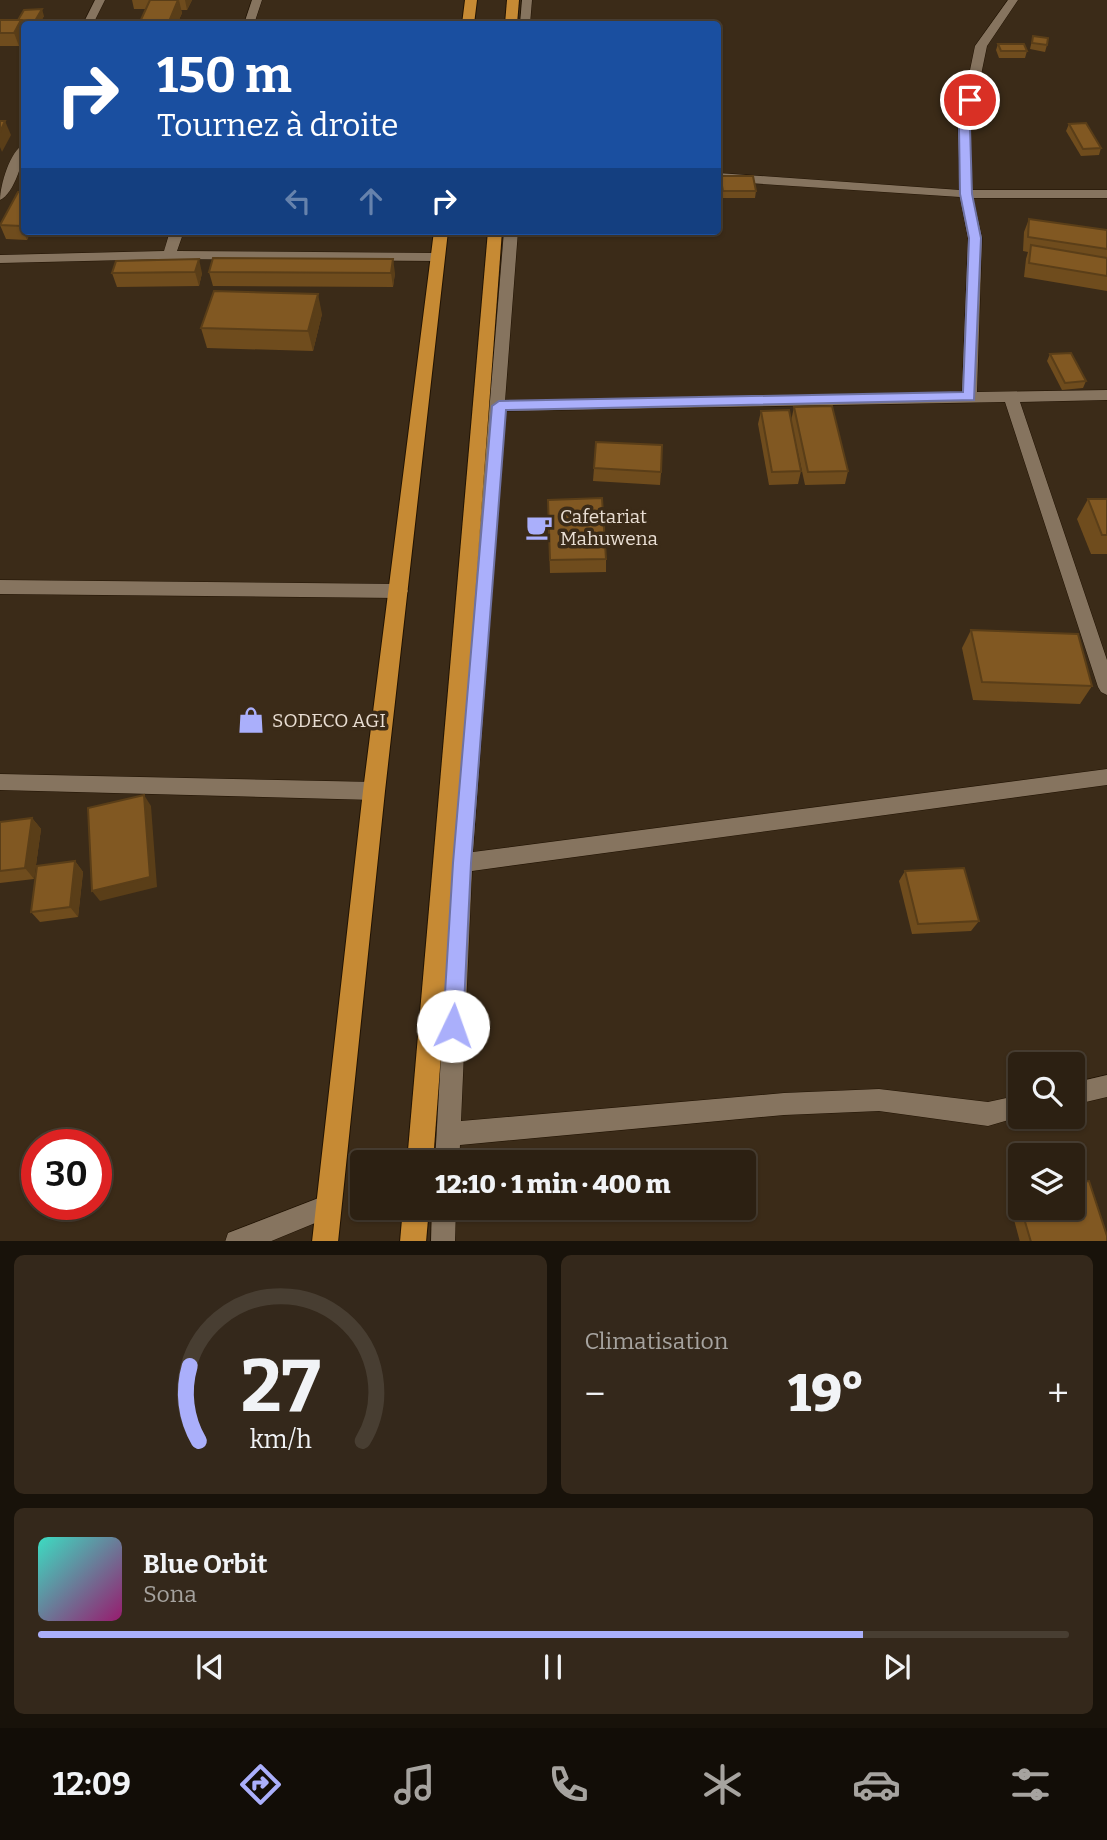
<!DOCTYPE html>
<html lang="fr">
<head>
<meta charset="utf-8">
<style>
  body { margin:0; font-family:Bitter,serif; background:#34281b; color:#f1f3f6; height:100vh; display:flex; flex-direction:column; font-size:26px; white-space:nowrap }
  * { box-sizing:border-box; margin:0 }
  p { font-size:23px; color:#a6a39f }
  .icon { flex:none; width:38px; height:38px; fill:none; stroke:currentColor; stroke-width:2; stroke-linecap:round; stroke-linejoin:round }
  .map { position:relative; height:1241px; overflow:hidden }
  .side { display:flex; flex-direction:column; gap:14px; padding:14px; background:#18120a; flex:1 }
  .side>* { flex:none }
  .top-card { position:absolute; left:21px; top:21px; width:700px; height:214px; border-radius:7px; box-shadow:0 2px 5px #0004,0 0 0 2px #483e32; background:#1a4fa0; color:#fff; overflow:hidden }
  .fabs { position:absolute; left:1008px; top:1052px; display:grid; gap:14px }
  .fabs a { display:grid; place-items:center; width:77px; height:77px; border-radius:7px; background:#2c2012; box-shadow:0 2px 5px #0004,0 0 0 2px #483e32; font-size:35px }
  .speed { position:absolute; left:21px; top:1129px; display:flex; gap:14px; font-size:35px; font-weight:700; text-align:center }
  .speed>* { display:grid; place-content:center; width:91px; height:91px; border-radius:50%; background:#2c2012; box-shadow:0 2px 5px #0004,0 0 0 2px #483e32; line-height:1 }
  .speed .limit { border:10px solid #d22; background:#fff; color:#111 }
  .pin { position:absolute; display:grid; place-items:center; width:60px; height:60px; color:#fff; margin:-30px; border:4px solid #fff; border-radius:50%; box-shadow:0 2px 7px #0007 }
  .me { position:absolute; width:77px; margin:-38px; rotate:3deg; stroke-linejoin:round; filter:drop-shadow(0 0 5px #0008) }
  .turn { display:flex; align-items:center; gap:24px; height:147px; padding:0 21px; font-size:32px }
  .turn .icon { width:91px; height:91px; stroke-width:2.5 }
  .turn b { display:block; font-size:49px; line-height:60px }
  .lanes { display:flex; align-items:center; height:66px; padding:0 21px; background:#0003; justify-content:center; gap:35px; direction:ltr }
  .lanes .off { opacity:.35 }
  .big { font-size:52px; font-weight:800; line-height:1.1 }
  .side .tile { flex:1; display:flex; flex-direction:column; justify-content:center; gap:10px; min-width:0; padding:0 24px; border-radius:10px; background:#34281b }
  .side .dial { align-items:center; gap:0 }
  .dial svg { height:182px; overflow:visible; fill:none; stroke:#483e32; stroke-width:7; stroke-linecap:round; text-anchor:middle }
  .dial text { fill:#f1f3f6; stroke:none }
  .song { display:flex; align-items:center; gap:21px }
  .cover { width:84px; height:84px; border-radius:10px; background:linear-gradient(135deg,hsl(170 70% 55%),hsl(320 70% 35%)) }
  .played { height:7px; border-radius:4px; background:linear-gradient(90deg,#aaaffb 80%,#483e32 80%) }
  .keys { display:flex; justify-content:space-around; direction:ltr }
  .heat { display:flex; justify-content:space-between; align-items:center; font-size:38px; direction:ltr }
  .side .tiles { flex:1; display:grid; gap:14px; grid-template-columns:1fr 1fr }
  .tile:last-child { grid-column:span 2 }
  .trip { position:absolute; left:350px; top:1150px; width:406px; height:70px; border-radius:7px; background:#2c2012; box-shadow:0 2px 5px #0004,0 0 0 2px #483e32; font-weight:800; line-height:70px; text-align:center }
  .dock { display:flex; height:112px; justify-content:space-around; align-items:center; background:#120d07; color:#a6a39f }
  .dock .icon { width:49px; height:49px }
  .dock .selected { color:#aaaffb }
  .dock b { font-size:32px; color:#f1f3f6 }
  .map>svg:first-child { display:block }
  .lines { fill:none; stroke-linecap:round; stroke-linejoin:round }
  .minor-casing { stroke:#211303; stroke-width:1 }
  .trunk-casing { stroke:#211303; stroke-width:2 }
  .minor { fill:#86745f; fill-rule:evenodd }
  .trunk { fill:#c68a34; fill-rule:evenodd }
  .wall { fill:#6f4c1d }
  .shaded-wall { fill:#5a3e18 }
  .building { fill:#815822; stroke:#5a3e18; stroke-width:2 }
  .route { fill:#aaaffb; stroke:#6e72a3; stroke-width:2 }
  .labels { text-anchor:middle; stroke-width:7; stroke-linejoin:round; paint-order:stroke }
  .poi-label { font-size:19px; fill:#e9ded3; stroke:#3b2b18; text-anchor:start }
</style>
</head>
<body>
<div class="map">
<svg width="1107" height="1242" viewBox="0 0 1107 1242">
  <rect width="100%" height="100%" fill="#3b2b18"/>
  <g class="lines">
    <defs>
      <g id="minor">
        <polygon points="95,0 105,0 93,24 83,24"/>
        <polygon points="252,0 262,0 254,24 244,24"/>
        <polygon points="522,0 532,0 530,24 520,24"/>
        <polygon points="1008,0 1018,0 987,46 970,128 972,190 1107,190 1107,198 973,198 982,238 977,392 1107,390 1107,400 1020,402 1107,660 1107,695 1101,692 1098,687 1005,402 505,411 473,852 1107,769 1107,785 472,871 461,1121 784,1093 879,1089 988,1102 1020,1095 1022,1116 988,1126 879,1111 784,1115 460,1145 459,1162 435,1162 452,863 504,231 518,231 505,401 962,392 968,238 960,197 718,181 718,173 960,190 958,128 975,46"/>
        <path d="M24,144C25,158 14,194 0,200C0,185 10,151 24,144Z"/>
        <polygon points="170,231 184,231 177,251 438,253 445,257 438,261 169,259 0,263 0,255 164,251"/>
        <polygon points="0,580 399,584 405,586 408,591 405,596 399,598 0,594"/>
        <polygon points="0,774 374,782 381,785 384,791 381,797 374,800 0,790"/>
        <polygon points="1107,1075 1107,1097 1073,1105 1073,1083"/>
        <polygon points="329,1194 337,1198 341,1206 337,1214 269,1242 225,1242 228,1233"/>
        <polygon points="432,1208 456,1208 455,1242 431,1242"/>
      </g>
      <g id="trunk">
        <polygon points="465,0 477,0 474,24 462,24"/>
        <polygon points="507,0 519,0 517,24 505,24"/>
        <polygon points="434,231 448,231 385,791 338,1242 312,1242 363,791"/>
        <polygon points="488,231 502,231 433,1162 407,1162"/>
        <polygon points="403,1208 429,1208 426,1242 400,1242"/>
      </g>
    </defs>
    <use href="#minor" class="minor-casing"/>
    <use href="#trunk" class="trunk-casing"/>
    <use href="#minor" class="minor"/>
    <use href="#trunk" class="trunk"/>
  </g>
  <g class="wall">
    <polygon points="132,0 192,0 187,10 181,10 182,13 177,24 139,24 146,9 134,9"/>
    <polygon points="44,16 39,24 24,24 19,46 0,46 0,20 18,20"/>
    <polygon points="1033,36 1047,45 1045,52 1030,49"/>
    <polygon points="998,44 1027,51 1025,58 999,58 996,50"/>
    <polygon points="1069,124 1101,148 1099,155 1081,156 1066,131"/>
    <polygon points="720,176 756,191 755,198 722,198 719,183"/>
    <polygon points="24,192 24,231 31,231 27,240 6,239 0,225"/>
    <polygon points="1029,219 1107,230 1107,291 1024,277 1026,259 1028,252 1023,251 1024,232"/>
    <polygon points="116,261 202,273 199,286 117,287 112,273"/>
    <polygon points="209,272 395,273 393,287 213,286"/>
    <polygon points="322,314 313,351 207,348 201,328"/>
    <polygon points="1050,354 1086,381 1083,388 1062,390 1047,361"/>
    <polygon points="794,407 848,471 845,484 805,485 791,421"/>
    <polygon points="761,411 801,471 798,484 769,485 758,424"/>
    <polygon points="594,468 661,472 660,485 593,481"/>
    <polygon points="1088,499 1107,499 1107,554 1091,554 1077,519"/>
    <polygon points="548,513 606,559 606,572 550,573"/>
    <polygon points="971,630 1092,686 1080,704 973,700 962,648"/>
    <polygon points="32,818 41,829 34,879 0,883 0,822"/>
    <polygon points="75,861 83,872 78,917 40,922 31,912"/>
    <polygon points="905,871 979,921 971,931 912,934 899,881"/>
    <polygon points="1016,1188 1020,1188 1020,1208 1073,1208 1107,1242 1020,1242 1007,1194"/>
  </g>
  <g class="shaded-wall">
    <polygon points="179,0 182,13 177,24 168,24"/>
    <polygon points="185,0 192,0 187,10"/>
    <polygon points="42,9 44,16 39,24 36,24 35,21"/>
    <polygon points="21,20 24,30 24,36 19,46 14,33"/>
    <polygon points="5,121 11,135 2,152 0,147 0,132"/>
    <polygon points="24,220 24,231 31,231 27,240 21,226"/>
    <polygon points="199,259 202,273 199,286 195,272"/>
    <polygon points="393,259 395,273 393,287 391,273"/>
    <polygon points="318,294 322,314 313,351 308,331"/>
    <polygon points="144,795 151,806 157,887 100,901 92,891"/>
    <polygon points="32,818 41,829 34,879 25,868"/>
    <polygon points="75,861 83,872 78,917 70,907"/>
  </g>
  <g class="building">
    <polygon points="150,0 178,0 168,24 139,24"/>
    <polygon points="42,9 35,21 18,20 24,10"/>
    <polygon points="0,20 21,20 14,33 0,33"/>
    <polygon points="1033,36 1048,38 1047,45 1032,43"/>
    <polygon points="998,44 1024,44 1027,51 1001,51"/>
    <polygon points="0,121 5,121 0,132"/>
    <polygon points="1086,123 1101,148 1083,149 1069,124"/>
    <polygon points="720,176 753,176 756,191 723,191"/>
    <polygon points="18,192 24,192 24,220 21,226 0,225"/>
    <polygon points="1029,219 1107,230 1107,249 1028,237"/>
    <polygon points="1031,245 1107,258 1107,276 1029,263"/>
    <polygon points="213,258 393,259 391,273 209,272"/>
    <polygon points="199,259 195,272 112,273 116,261"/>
    <polygon points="214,291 318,294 308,331 201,328"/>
    <polygon points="1071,353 1086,381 1065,383 1050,354"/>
    <polygon points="832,406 848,471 808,472 794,407"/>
    <polygon points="789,410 801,471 772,472 761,411"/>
    <polygon points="596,442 662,445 661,472 594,468"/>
    <polygon points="602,498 606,559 550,560 548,500"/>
    <polygon points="1088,499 1107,499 1107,535 1102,535"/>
    <polygon points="971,630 1078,634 1092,686 982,682"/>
    <polygon points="144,795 150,877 92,891 88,808"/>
    <polygon points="32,818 25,868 0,871 0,822"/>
    <polygon points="75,861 70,907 31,912 37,866"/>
    <polygon points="964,868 979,921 918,924 905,871"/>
    <polygon points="1089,1181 1107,1236 1107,1242 1031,1242 1021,1208 1073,1208 1073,1183"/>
    <polygon points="1016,1188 1020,1188 1020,1204"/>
  </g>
  <polygon class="route" points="970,97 975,100 970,128 972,194 981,238 974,400 506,410 471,863 463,1026 461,1033 453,1036 446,1033 443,1026 453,863 492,406 499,401 963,392 969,238 960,194 959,128 965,100"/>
  <defs>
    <symbol id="cafe-bare" viewBox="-9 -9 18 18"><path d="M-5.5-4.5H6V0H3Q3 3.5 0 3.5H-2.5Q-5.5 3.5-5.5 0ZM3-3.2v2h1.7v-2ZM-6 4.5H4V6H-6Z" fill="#aaaffb" stroke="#3b2b18" stroke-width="2.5" paint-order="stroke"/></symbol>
    <symbol id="shop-bare" viewBox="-9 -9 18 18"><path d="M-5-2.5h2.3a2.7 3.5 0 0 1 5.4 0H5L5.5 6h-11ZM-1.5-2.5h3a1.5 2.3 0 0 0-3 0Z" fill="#aaaffb" stroke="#3b2b18" stroke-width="2.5" paint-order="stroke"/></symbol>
  </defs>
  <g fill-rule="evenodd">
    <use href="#cafe-bare" x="520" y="508" width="38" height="38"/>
    <use href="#shop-bare" x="232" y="701" width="38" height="38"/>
  </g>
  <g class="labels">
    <g class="poi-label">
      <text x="560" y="523">Cafetariat<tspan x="560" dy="22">Mahuwena</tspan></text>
      <text x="272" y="727">SODECO AGI</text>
    </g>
  </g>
</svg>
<div class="fabs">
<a><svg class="icon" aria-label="search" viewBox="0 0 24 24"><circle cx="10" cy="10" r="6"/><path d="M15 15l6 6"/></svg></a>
<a><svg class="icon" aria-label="layers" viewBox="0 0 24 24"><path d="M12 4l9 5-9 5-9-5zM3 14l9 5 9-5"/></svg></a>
</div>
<div class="speed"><div class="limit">30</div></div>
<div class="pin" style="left:970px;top:100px;background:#d93025"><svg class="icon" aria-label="arrive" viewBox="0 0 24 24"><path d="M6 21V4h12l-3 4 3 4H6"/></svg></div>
<svg class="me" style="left:453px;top:1026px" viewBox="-20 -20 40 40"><circle r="19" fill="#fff"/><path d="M0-13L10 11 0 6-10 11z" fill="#aaaffb"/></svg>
<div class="trip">12:10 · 1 min · 400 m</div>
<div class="top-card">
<div class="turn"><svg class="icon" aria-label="right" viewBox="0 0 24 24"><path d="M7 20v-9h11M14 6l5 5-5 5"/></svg><div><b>150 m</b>Tournez à droite</div></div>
<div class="lanes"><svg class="icon off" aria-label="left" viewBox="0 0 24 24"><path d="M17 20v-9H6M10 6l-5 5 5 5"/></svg><svg class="icon off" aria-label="ahead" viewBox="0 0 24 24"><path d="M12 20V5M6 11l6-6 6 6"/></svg><svg class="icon" aria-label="right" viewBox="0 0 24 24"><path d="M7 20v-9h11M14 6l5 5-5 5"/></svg></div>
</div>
</div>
<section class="side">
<div class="tiles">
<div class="tile dial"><svg viewBox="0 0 100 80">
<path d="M14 69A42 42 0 1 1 86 69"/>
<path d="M14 69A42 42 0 0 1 10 36" stroke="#aaaffb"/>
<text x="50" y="56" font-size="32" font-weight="700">27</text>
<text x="50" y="72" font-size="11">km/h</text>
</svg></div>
<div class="tile"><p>Climatisation</p>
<div class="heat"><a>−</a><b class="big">19°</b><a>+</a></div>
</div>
<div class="tile">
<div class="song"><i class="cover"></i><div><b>Blue Orbit</b><p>Sona</p></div></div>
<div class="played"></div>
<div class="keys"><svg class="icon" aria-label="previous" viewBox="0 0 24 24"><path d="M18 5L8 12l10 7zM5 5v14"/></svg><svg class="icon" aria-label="pause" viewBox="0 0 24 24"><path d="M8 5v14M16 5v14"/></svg><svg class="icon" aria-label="next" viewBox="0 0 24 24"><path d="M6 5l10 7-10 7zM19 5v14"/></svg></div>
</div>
</div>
</section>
<nav class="dock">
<b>12:09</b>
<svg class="icon selected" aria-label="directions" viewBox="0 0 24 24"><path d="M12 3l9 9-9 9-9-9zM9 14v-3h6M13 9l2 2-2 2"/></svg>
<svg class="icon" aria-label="music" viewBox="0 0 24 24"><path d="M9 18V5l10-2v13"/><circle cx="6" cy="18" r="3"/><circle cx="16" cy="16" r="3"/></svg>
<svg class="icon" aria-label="phone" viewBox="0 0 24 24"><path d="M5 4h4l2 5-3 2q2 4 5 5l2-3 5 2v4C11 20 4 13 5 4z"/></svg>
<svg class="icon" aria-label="climate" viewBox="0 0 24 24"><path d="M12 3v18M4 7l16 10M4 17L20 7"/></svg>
<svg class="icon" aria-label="car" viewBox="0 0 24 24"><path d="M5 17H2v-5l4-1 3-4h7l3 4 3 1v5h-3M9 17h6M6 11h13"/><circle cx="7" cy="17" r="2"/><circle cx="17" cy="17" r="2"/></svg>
<svg class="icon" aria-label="filters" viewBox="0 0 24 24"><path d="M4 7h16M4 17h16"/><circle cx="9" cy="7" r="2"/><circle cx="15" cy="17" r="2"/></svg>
</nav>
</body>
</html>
